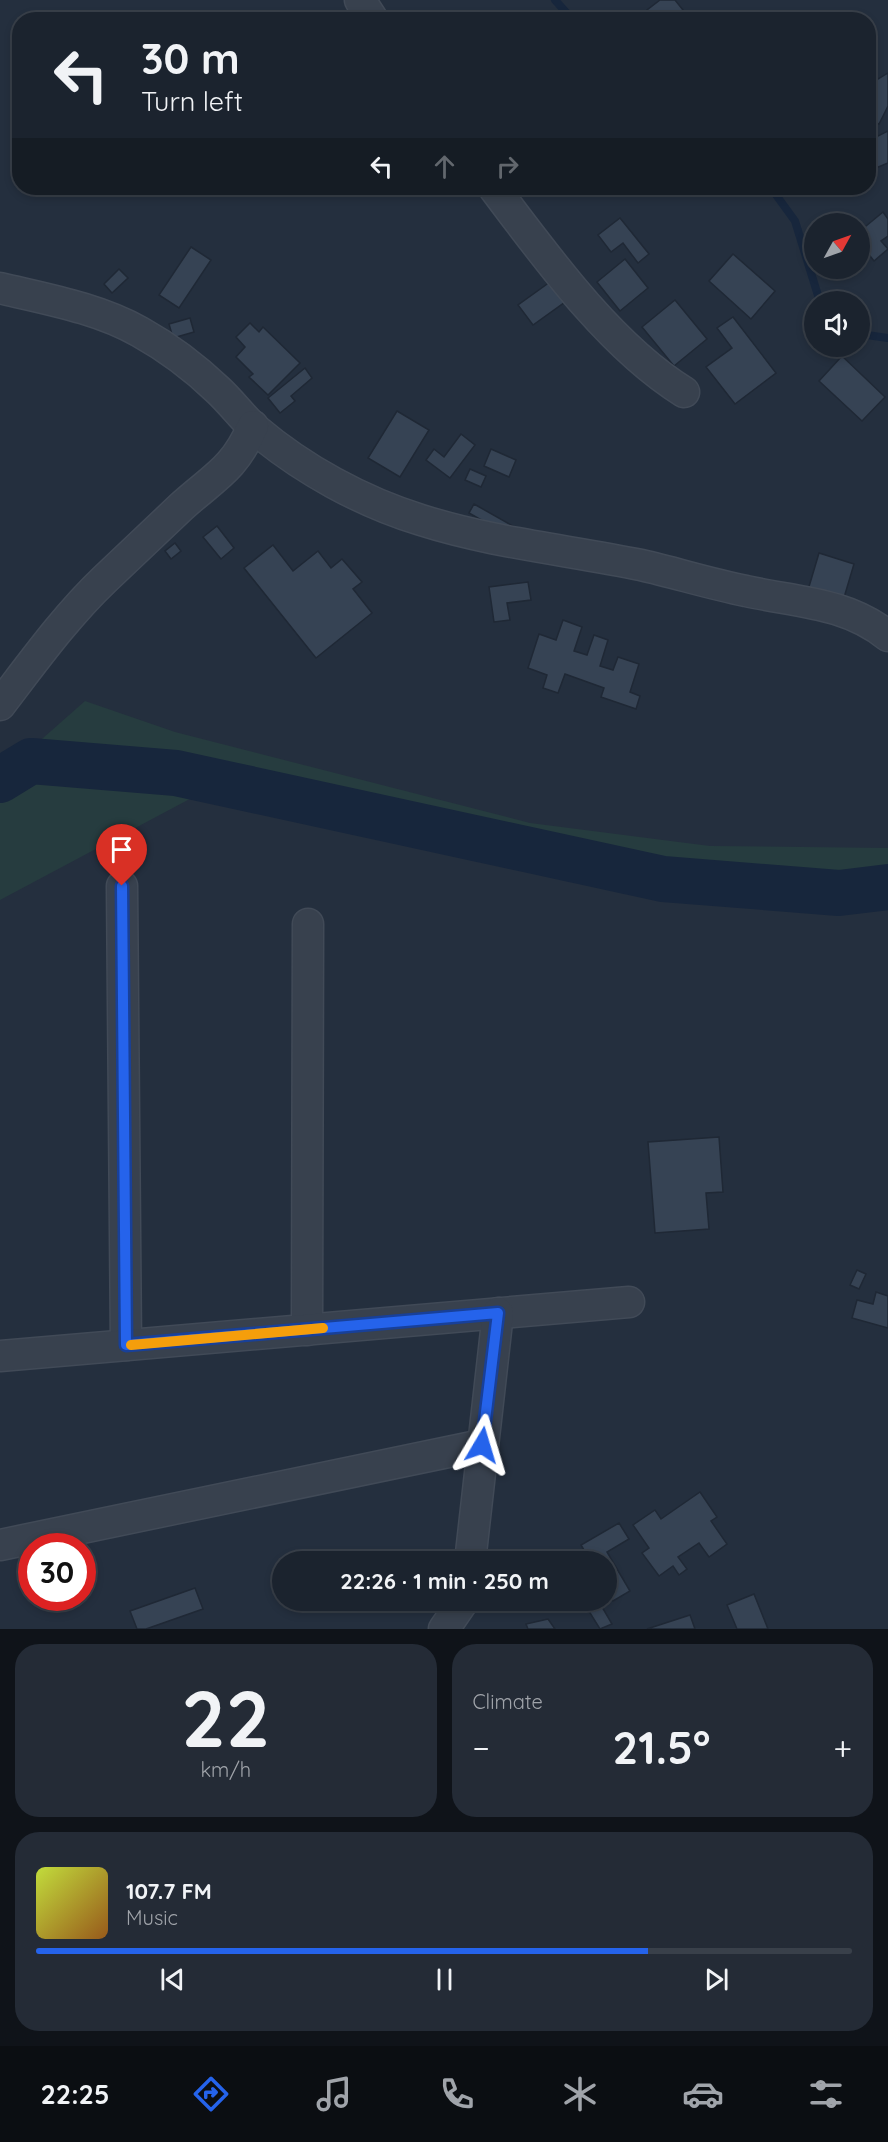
<!DOCTYPE html>
<html lang="en">
<head>
<meta charset="utf-8">
<style>
  body { margin:0; font-family:Quicksand,sans-serif; background:#242b36; color:#f1f3f6; height:100vh; display:flex; flex-direction:column; font-size:22px; white-space:nowrap }
  * { box-sizing:border-box; margin:0 }
  p { font-size:20px; color:#a0a4aa }
  .icon { flex:none; width:33px; height:33px; fill:none; stroke:currentColor; stroke-width:2; stroke-linecap:round; stroke-linejoin:round }
  .map { position:relative; height:1629px; overflow:hidden }
  .panel { display:flex; flex-direction:column; gap:15px; padding:15px; background:#0f1319; flex:1 }
  .panel>* { flex:none }
  .banner { position:absolute; left:12px; top:12px; width:864px; height:183px; border-radius:24px; box-shadow:0 3px 9px #0003,0 0 0 2px #39404a; background:#1b232e; color:#f1f3f6; overflow:hidden }
  .needle { width:39px; rotate:50deg }
  .controls { position:absolute; left:804px; top:213px; display:grid; gap:12px }
  .controls a { display:grid; place-items:center; width:66px; height:66px; border-radius:50%; background:#1b232e; box-shadow:0 3px 9px #0003,0 0 0 2px #39404a; font-size:30px }
  .speed { position:absolute; left:18px; top:1533px; display:flex; gap:12px; font-size:30px; font-weight:700; text-align:center }
  .speed>* { display:grid; place-content:center; width:78px; height:78px; border-radius:50%; background:#1b232e; box-shadow:0 3px 9px #0003,0 0 0 2px #39404a; line-height:1 }
  .speed .limit { border:9px solid #d22; background:#fff; color:#111 }
  .pin { position:absolute; display:grid; place-items:center; width:51px; height:51px; color:#fff; margin:-62px -26px; border-radius:50% 50% 50% 0; rotate:-45deg; box-shadow:0 0 6px #0007 }
  .pin .icon { rotate:45deg }
  .me { position:absolute; width:66px; margin:-33px; rotate:7deg; stroke-linejoin:round; filter:drop-shadow(0 0 4px #0008) }
  .turn { display:flex; align-items:center; gap:21px; height:126px; padding:0 30px; font-size:27px }
  .turn .icon { width:78px; height:78px; stroke-width:2.5 }
  .turn b { display:block; font-size:42px; line-height:51px }
  .lanes { display:flex; align-items:center; height:57px; padding:0 30px; background:#0003; justify-content:center; gap:30px; direction:ltr }
  .lanes .off { opacity:.35 }
  .big { font-size:45px; font-weight:800; line-height:1.1 }
  .panel .widget { flex:1; display:flex; flex-direction:column; justify-content:center; gap:9px; min-width:0; padding:0 21px; border-radius:24px; background:#242b36 }
  .panel .dial { align-items:center; gap:0 }
  .dial b { font-size:78px; line-height:1 }
  .song { display:flex; align-items:center; gap:18px }
  .cover { width:72px; height:72px; border-radius:9px; background:linear-gradient(135deg,hsl(70 70% 55%),hsl(30 70% 35%)) }
  .played { height:6px; border-radius:3px; background:linear-gradient(90deg,#2563eb 75%,#39404a 75%) }
  .keys { display:flex; justify-content:space-around; direction:ltr }
  .heat { display:flex; justify-content:space-between; align-items:center; font-size:33px; direction:ltr }
  .panel .tiles { flex:1; display:grid; gap:15px; grid-template-columns:1fr 1fr }
  .widget:last-child { grid-column:span 2 }
  .trip { position:absolute; left:272px; top:1551px; width:345px; height:60px; border-radius:30px; background:#1b232e; box-shadow:0 3px 9px #0003,0 0 0 2px #39404a; font-weight:800; line-height:60px; text-align:center }
  .menu { display:flex; height:96px; justify-content:space-around; align-items:center; background:#0b0e12; color:#a0a4aa }
  .menu .icon { width:42px; height:42px }
  .menu .on { color:#2563eb }
  .menu b { font-size:27px; color:#f1f3f6 }
  .map>svg:first-child { display:block }
  .green { fill:#263c3f }
  .lines { fill:none; stroke-linecap:round; stroke-linejoin:round }
  .stream { stroke:#17263c; stroke-width:8 }
  .river { stroke:#17263c; stroke-width:46 }
  .building { fill:#364354; stroke:#1f2835; stroke-width:1.5 }
  .minor-casing { stroke:#414a57; stroke-width:33 }
  .minor { stroke:#38414e; stroke-width:30 }
  .route-casing { stroke:#184099; stroke-width:15 }
  .route { stroke:#2563eb; stroke-width:10 }
  .slow { stroke:#f59e0b; stroke-width:10 }
</style>
</head>
<body>
<div class="map">
<svg width="888" height="1629" viewBox="0 0 888 1629">
  <rect width="100%" height="100%" fill="#242f3e"/>
  <polygon class="green" points="85,701 175,732 530,823 710,846 888,848 888,900 739,888 549,858 231,777 0,900 0,776"/>
  <g class="lines">
    <g class="stream">
      <polyline points="555,0 573,20"/>
      <polyline points="771,188 795,221 820,302"/>
      <polyline points="860,334 888,338"/>
    </g>
    <polyline class="river" points="0,780 31,761 176,773 663,879 839,893 888,887"/>
  </g>
  <g class="building">
    <polygon points="660,0 675,0 683,10 672,20 655,20 647,10"/>
    <polygon points="888,73 888,106 879,124 868,120 868,85"/>
    <polygon points="888,131 888,163 876,168 868,153 868,141"/>
    <polygon points="883,212 888,219 888,236 881,241 888,249 874,261 860,243 860,231"/>
    <polygon points="620,218 649,254 638,263 623,243 611,252 598,235"/>
    <polygon points="191,247 211,260 179,308 159,295"/>
    <polygon points="733,254 775,291 751,319 709,281"/>
    <polygon points="625,259 648,288 620,311 597,282"/>
    <polygon points="119,269 128,278 112,293 104,284"/>
    <polygon points="550,282 565,302 533,325 518,305"/>
    <polygon points="675,300 707,339 674,366 642,327"/>
    <polygon points="733,317 776,373 735,404 706,367 732,348 717,328"/>
    <polygon points="190,318 194,332 173,338 169,324"/>
    <polygon points="250,323 259,332 263,327 300,363 268,395 249,377 253,374 236,357 245,347 236,337"/>
    <polygon points="842,356 885,397 862,421 819,381"/>
    <polygon points="305,368 312,378 291,396 295,401 280,413 268,398"/>
    <polygon points="397,411 429,430 400,477 368,458"/>
    <polygon points="461,434 475,445 450,478 426,460 434,449 444,457"/>
    <polygon points="491,449 516,460 509,477 484,466"/>
    <polygon points="470,469 486,476 481,487 465,480"/>
    <polygon points="474,504 518,529 513,538 469,513"/>
    <polygon points="217,526 234,548 221,559 203,537"/>
    <polygon points="175,543 181,551 171,559 165,551"/>
    <polygon points="273,545 293,571 318,551 331,568 342,559 362,582 353,589 372,613 316,658 244,568"/>
    <polygon points="819,553 854,564 843,601 808,590"/>
    <polygon points="528,582 531,600 507,603 510,620 494,622 489,587"/>
    <polygon points="563,620 582,627 574,651 587,655 594,635 608,640 600,666 613,670 618,657 639,664 630,692 640,696 636,709 601,697 604,688 565,674 558,693 543,688 547,675 528,668 539,634 556,640"/>
    <polygon points="719,1137 723,1192 706,1193 709,1229 655,1233 648,1142"/>
    <polygon points="857,1270 866,1274 859,1289 850,1285"/>
    <polygon points="876,1292 888,1296 888,1328 852,1318 857,1300 873,1304"/>
    <polygon points="700,1492 717,1517 711,1521 727,1544 709,1557 699,1543 678,1557 687,1569 679,1575 673,1566 659,1576 642,1553 649,1548 633,1525 655,1510 661,1519"/>
    <polygon points="619,1523 629,1539 607,1552 630,1591 613,1601 606,1589 606,1562 591,1562 581,1545"/>
    <polygon points="195,1588 203,1609 146,1629 137,1629 130,1611"/>
    <polygon points="754,1594 768,1629 737,1629 727,1605"/>
    <polygon points="582,1600 598,1600 612,1624 600,1629"/>
    <polygon points="690,1615 695,1629 647,1629"/>
    <polygon points="548,1619 555,1629 528,1629 526,1624"/>
  </g>
  <g class="lines">
    <defs>
      <g id="minor">
        <polyline points="360,0 373,20"/>
        <path d="M494,188C546,257 610,346 684,392"/>
        <path d="M0,288C46,299 98,308 140,332C167,347 195,368 218,390C231,402 242,417 255,429C302,469 362,502 421,520C493,543 568,550 641,565C676,573 711,584 746,591C795,602 846,602 888,636"/>
        <path d="M0,705C33,662 66,616 105,579C130,555 156,531 181,507C214,477 234,470 253,426"/>
        <polyline points="122,886 126,1345"/>
        <polyline points="307,1330 308,924"/>
        <polyline points="0,1356 629,1302"/>
        <polyline points="0,1545 482,1445"/>
        <polyline points="470,1562 498,1313"/>
        <polyline points="444,1629 464,1600"/>
      </g>
    </defs>
    <use href="#minor" class="minor-casing"/>
    <use href="#minor" class="minor"/>
  </g>
  <g class="lines">
    <defs>
      <polyline id="route" points="122,886 126,1345 498,1313 482,1445"/>
    </defs>
    <use href="#route" class="route-casing"/>
    <use href="#route" class="route"/>
    <polyline class="slow" points="131,1345 323,1328"/>
  </g>
</svg>
<div class="controls">
<a><svg class="needle" viewBox="-14 -14 28 28"><path d="M0-13l5 13h-10z" fill="#e53935"/><path d="M0 13l5-13h-10z" fill="#a0a4aa"/></svg></a>
<a><svg class="icon" aria-label="sound" viewBox="0 0 24 24"><path d="M4 9h4l5-4v14l-5-4H4zM17 9q2 3 0 6"/></svg></a>
</div>
<div class="speed"><div class="limit">30</div></div>
<div class="pin" style="left:122px;top:886px;background:#d93025"><svg class="icon" aria-label="arrive" viewBox="0 0 24 24"><path d="M6 21V4h12l-3 4 3 4H6"/></svg></div>
<svg class="me" style="left:482px;top:1445px" viewBox="-20 -20 40 40"><path d="M0-17L14 15 0 8-14 15z" fill="#2563eb" stroke="#fff" stroke-width="4"/></svg>
<div class="trip">22:26 · 1 min · 250 m</div>
<div class="banner">
<div class="turn"><svg class="icon" aria-label="left" viewBox="0 0 24 24"><path d="M17 20v-9H6M10 6l-5 5 5 5"/></svg><div><b>30 m</b>Turn left</div></div>
<div class="lanes"><svg class="icon" aria-label="left" viewBox="0 0 24 24"><path d="M17 20v-9H6M10 6l-5 5 5 5"/></svg><svg class="icon off" aria-label="ahead" viewBox="0 0 24 24"><path d="M12 20V5M6 11l6-6 6 6"/></svg><svg class="icon off" aria-label="right" viewBox="0 0 24 24"><path d="M7 20v-9h11M14 6l5 5-5 5"/></svg></div>
</div>
</div>
<section class="panel">
<div class="tiles">
<div class="widget dial"><b>22</b><p>km/h</p></div>
<div class="widget"><p>Climate</p>
<div class="heat"><a>−</a><b class="big">21.5°</b><a>+</a></div>
</div>
<div class="widget">
<div class="song"><i class="cover"></i><div><b>107.7 FM</b><p>Music</p></div></div>
<div class="played"></div>
<div class="keys"><svg class="icon" aria-label="previous" viewBox="0 0 24 24"><path d="M18 5L8 12l10 7zM5 5v14"/></svg><svg class="icon" aria-label="pause" viewBox="0 0 24 24"><path d="M8 5v14M16 5v14"/></svg><svg class="icon" aria-label="next" viewBox="0 0 24 24"><path d="M6 5l10 7-10 7zM19 5v14"/></svg></div>
</div>
</div>
</section>
<nav class="menu">
<b>22:25</b>
<svg class="icon on" aria-label="directions" viewBox="0 0 24 24"><path d="M12 3l9 9-9 9-9-9zM9 14v-3h6M13 9l2 2-2 2"/></svg>
<svg class="icon" aria-label="music" viewBox="0 0 24 24"><path d="M9 18V5l10-2v13"/><circle cx="6" cy="18" r="3"/><circle cx="16" cy="16" r="3"/></svg>
<svg class="icon" aria-label="phone" viewBox="0 0 24 24"><path d="M5 4h4l2 5-3 2q2 4 5 5l2-3 5 2v4C11 20 4 13 5 4z"/></svg>
<svg class="icon" aria-label="climate" viewBox="0 0 24 24"><path d="M12 3v18M4 7l16 10M4 17L20 7"/></svg>
<svg class="icon" aria-label="car" viewBox="0 0 24 24"><path d="M5 17H2v-5l4-1 3-4h7l3 4 3 1v5h-3M9 17h6M6 11h13"/><circle cx="7" cy="17" r="2"/><circle cx="17" cy="17" r="2"/></svg>
<svg class="icon" aria-label="filters" viewBox="0 0 24 24"><path d="M4 7h16M4 17h16"/><circle cx="9" cy="7" r="2"/><circle cx="15" cy="17" r="2"/></svg>
</nav>
</body>
</html>
